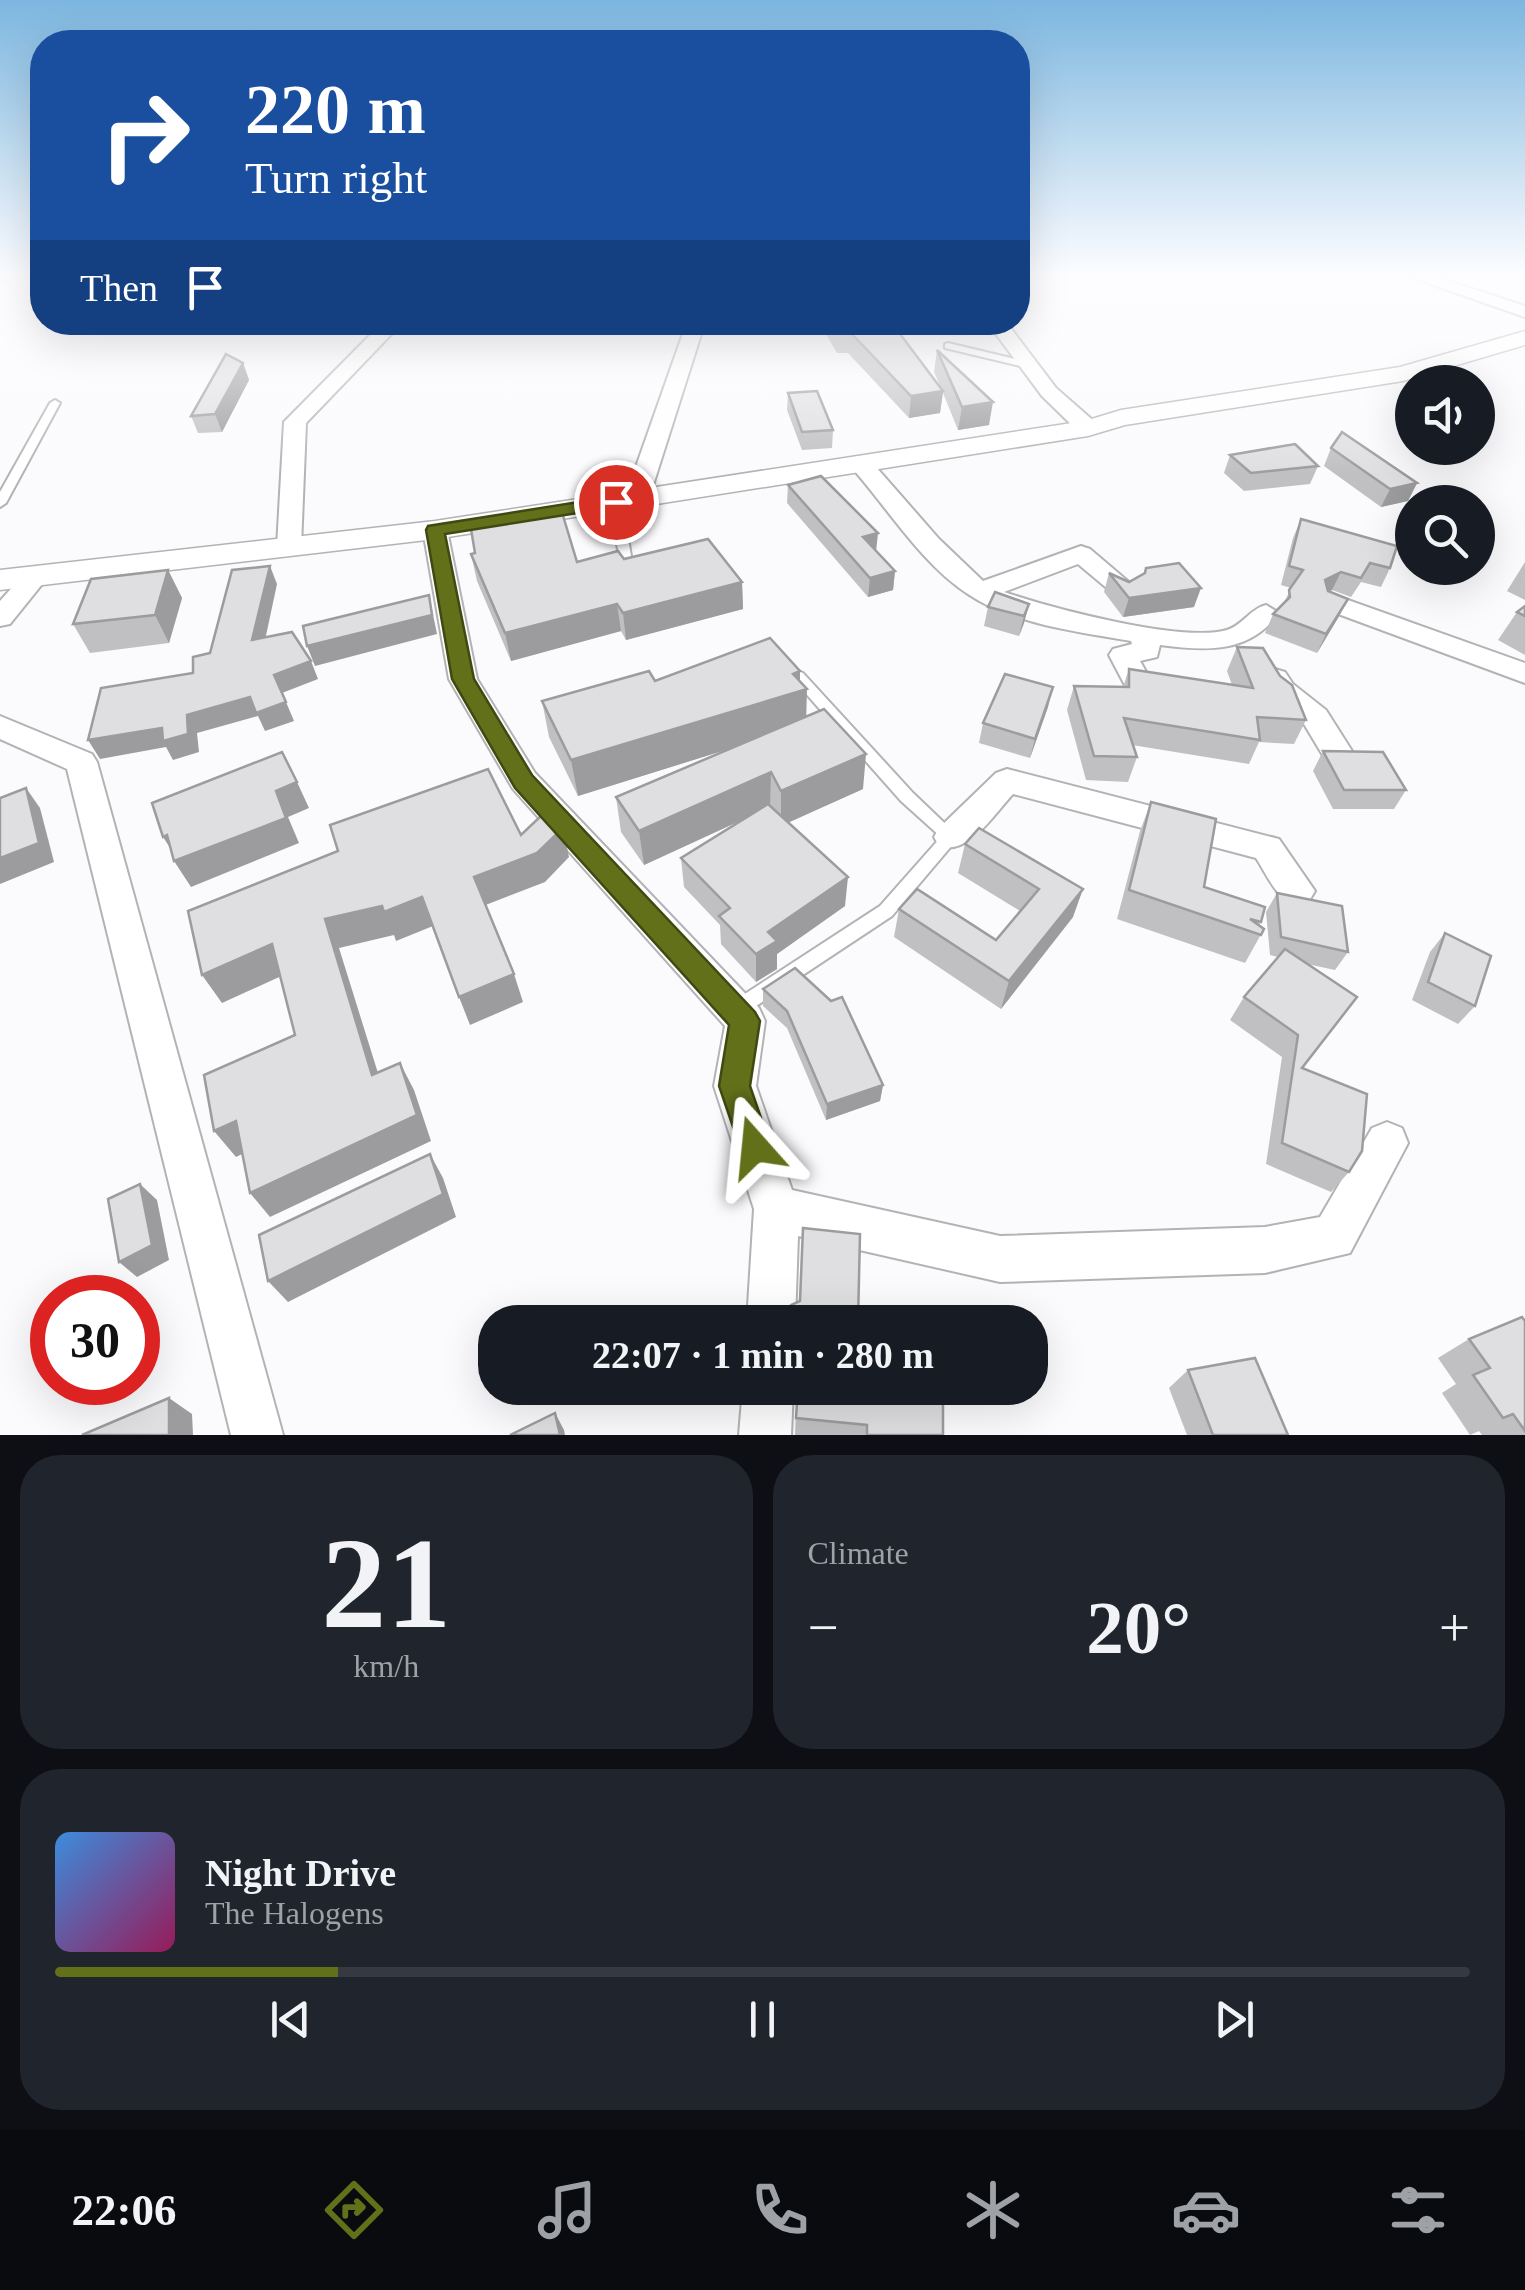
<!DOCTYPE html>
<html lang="en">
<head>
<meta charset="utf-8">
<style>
  body { margin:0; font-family:Georgia,serif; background:#20242c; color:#f1f3f6; height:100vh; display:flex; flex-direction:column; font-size:38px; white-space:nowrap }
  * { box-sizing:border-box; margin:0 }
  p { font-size:32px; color:#9ea1a6 }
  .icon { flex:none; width:55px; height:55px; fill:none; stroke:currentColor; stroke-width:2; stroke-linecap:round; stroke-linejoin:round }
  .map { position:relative; height:1435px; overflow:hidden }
  .panel { display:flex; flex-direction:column; gap:20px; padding:20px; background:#0d0f14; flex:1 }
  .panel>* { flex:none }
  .guide { position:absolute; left:30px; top:30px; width:1000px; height:305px; border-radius:40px; box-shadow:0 10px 40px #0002; background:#1a4fa0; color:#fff; overflow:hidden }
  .tools { position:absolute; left:1395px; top:365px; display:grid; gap:20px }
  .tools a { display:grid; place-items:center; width:100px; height:100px; border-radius:50%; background:#171b24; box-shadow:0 10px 40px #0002; font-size:50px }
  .speed { position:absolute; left:30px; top:1275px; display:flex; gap:20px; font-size:50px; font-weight:700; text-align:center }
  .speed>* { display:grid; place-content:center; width:130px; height:130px; border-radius:50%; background:#171b24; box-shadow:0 10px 40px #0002; line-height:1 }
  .speed .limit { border:15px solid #d22; background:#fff; color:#111 }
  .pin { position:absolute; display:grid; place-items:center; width:85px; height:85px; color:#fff; margin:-42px; border:5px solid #fff; border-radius:50%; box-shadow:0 2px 10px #0007 }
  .me { position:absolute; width:110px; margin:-55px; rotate:342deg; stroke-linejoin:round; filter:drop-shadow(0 0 8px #0008) }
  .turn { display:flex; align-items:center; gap:35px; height:210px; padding:0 50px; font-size:45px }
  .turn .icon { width:130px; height:130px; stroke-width:2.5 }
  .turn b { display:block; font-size:70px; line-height:85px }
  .then { display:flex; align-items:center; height:95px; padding:0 50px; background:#0003; gap:20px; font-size:38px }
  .big { font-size:75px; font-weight:700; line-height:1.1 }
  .panel .card { flex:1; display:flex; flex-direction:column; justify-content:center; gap:15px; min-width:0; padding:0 35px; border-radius:40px; background:#20242c }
  .panel .dial { align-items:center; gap:0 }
  .dial b { font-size:130px; line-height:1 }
  .song { display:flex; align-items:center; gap:30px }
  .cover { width:120px; height:120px; border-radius:15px; background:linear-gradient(135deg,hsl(210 70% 55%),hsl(330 70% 35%)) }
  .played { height:10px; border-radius:5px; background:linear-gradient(90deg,#63701a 20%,#363941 20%) }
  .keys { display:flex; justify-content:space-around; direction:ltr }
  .heat { display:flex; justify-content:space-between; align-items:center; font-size:55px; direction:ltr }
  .panel .tiles { flex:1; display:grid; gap:20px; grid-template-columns:1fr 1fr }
  .card:last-child { grid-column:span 2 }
  .trip { position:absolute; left:478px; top:1305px; width:570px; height:100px; border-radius:40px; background:#171b24; box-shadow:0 10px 40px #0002; font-weight:700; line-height:100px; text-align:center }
  .dock { display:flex; height:160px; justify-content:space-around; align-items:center; background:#090b0e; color:#9ea1a6 }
  .dock .icon { width:70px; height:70px }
  .dock .current { color:#63701a }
  .dock b { font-size:45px; color:#f1f3f6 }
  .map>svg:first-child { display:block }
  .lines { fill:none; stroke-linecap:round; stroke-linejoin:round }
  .service-casing { stroke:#b3b2b5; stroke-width:4 }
  .minor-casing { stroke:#b3b2b5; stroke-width:4 }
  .tertiary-casing { stroke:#b3b2b5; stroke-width:3 }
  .service { fill:#fff; fill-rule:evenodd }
  .minor { fill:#fff; fill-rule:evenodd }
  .tertiary { fill:#fff; fill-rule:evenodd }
  .wall { fill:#c0bfc2 }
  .shaded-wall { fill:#9c9b9e }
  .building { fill:#dfdee1; stroke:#9c9b9e; stroke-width:2.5 }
  .route { fill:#63701a; stroke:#404911; stroke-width:2.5 }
</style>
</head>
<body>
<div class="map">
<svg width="1525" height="1435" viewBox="0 0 1525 1435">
  <rect width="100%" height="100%" fill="#fbfbfe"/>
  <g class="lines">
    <defs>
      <g id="service">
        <polygon points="12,274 0,281 0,275"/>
        <polygon points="948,343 1032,363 1034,365 1029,368 945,348 945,344"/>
        <polygon points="55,400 60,403 6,503 0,507 0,492 50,403"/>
        <polygon points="616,498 622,502 633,568 627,572 621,568 610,502"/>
        <polygon points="798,671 803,673 913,793 959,837 892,916 735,1020 728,1017 725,1011 728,1005 880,906 941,837 901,801 793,679 791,676 793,673"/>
      </g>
      <g id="minor">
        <polygon points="1402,274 1427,274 1525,306 1525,317"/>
        <polygon points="383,322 403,322 306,423 301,547 298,552 280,552 277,547 284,422"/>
        <polygon points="687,322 705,322 649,498 637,505 629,503 625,498"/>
        <polygon points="987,322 1006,322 1056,388 1096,423 1099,428 1096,433 1080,433 1042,396"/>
        <path d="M861,457L869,459L939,539L983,581L1081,546L1090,549L1137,589L1124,597L1115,595L1078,564L1004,592C1051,608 1182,643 1227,630C1243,625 1250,609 1266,605L1279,613C1249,654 1206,651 1160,645L1157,657L1140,661L1154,686L1149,693H1129L1109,655L1113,649L1132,644L1131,641C1079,632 1012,624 968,594C922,564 889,510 853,469L850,464Z"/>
        <polygon points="435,523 447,530 477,679 535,773 759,1008 765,1021 756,1086 792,1190 1000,1236 1265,1227 1320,1217 1372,1128 1387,1122 1402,1128 1408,1143 1350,1253 1265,1273 1000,1282 798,1236 795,1322 747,1322 754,1209 714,1086 725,1026 513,789 449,679 423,530"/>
        <polygon points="34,570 47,578 10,624 0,626 0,601 25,573"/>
        <polygon points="1331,594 1525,663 1525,683 1322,608 1318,602"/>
        <polygon points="1275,669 1285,672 1293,684 1326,710 1352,751 1347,759 1336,762 1325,759 1304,724 1272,698 1261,679 1265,672"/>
        <polygon points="0,716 92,754 97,762 283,1435 231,1435 67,769 0,739"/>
        <path d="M1007,769L1279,839L1315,891L1309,901C1280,911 1270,879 1256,858L1013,794C994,814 969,856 939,846L934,837L939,828L996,773Z"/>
        <polygon points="743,1388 793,1388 791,1435 739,1435"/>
      </g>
      <polygon id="tertiary" points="1525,331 1525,345 1403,381 1125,425 1088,436 435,539 0,590 0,570 435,521 1085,421 1121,410 1400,367"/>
    </defs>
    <use href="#service" class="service-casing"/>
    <use href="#minor" class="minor-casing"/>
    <use href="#tertiary" class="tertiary-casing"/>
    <use href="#service" class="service"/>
    <use href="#minor" class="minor"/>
    <use href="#tertiary" class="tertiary"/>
  </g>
  <g class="wall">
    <polygon points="819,322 891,322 941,388 934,372 937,350 989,425 958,430 943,393 940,413 909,418 848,353 837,353"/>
    <polygon points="243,363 249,380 222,432 198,433 191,416"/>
    <polygon points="788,393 833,430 832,448 802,450 787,410"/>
    <polygon points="1331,448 1417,483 1408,501 1381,507 1324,466"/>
    <polygon points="1230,455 1318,466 1310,484 1244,491 1224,473"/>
    <polygon points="788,485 876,551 895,571 893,590 868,597 787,503"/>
    <polygon points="1301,519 1390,568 1381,587 1361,582 1351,597 1332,590 1330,592 1348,599 1338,618 1317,653 1265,633 1273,614 1284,603 1291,588 1281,585 1293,538"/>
    <polygon points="471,554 577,562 624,559 742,582 743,609 626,640 621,631 511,661 477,581"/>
    <polygon points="1525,562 1525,600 1507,591"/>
    <polygon points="1146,568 1194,607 1123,617 1104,592 1109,573 1129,582 1143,574"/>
    <polygon points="168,570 182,598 169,643 90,653 73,624"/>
    <polygon points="1029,604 1024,623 1019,636 984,626 988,607"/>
    <polygon points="1525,606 1525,655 1498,640 1517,612"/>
    <polygon points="1237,647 1306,720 1294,744 1259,742 1249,764 1132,745 1137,757 1128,782 1086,780 1067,710 1074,686 1123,687 1129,669 1232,685 1227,671"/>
    <polygon points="800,671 800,682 806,716 863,789 788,822 845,906 777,954 777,969 756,982 721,944 720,925 684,887 681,858 742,820 644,865 621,832 616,797 731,748 578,796 549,737 542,701 655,681"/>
    <polygon points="1048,707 1030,758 979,743 983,723"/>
    <polygon points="1323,751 1406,790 1394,809 1333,809 1313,771"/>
    <polygon points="1151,802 1204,887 1261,922 1259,925 1264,929 1245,963 1117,919 1140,831"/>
    <polygon points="979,828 1073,917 1001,1009 894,937 899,909 996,940 1020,911 958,873 965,844"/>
    <polygon points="1277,893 1348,952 1335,970 1307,964 1303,1069 1349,1172 1331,1192 1266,1164 1282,1057 1230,1020 1244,997 1278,957 1270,955 1266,912"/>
    <polygon points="1445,933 1475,1006 1458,1024 1412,1000 1430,952"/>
    <polygon points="763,989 883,1085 880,1101 826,1120 787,1028 763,1006"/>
    <polygon points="1525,1321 1525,1435 1482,1435 1479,1431 1470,1435 1442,1393 1456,1384 1438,1358 1469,1339"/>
    <polygon points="1188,1370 1288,1435 1187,1435 1169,1388"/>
    <polygon points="795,1388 943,1388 943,1435 795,1435 797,1388"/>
  </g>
  <g class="shaded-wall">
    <polygon points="243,363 249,380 222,432 215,414"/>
    <polygon points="943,391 940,413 909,418 911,396"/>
    <polygon points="993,402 989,425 958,430 962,407"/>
    <polygon points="1417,483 1408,501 1381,507 1390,489"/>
    <polygon points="878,533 876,552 863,537"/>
    <polygon points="270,566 277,584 261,659 252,640"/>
    <polygon points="168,570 182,598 169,643 155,615"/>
    <polygon points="895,571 893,590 868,597 870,578"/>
    <polygon points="1341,572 1332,590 1316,599 1325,580"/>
    <polygon points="742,582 743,609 626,640 623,613"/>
    <polygon points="1201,588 1194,607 1123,617 1129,598"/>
    <polygon points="429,595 437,634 315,666 307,646"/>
    <polygon points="1348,599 1338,618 1317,653 1326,634"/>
    <polygon points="617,604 621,631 511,661 505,633"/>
    <polygon points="1029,604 1024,623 1019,636 1024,616"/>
    <polygon points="311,661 318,679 282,693 274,675"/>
    <polygon points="800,671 800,692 807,689 806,725 578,796 571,760"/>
    <polygon points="1053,687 1048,707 1030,758 1035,739"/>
    <polygon points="250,697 286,702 294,721 265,731 258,716 197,733 199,752 173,760 166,747 100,759 88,740"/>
    <polygon points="866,754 863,789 781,826 781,791"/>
    <polygon points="771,772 770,807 644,865 639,831"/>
    <polygon points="297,782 309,808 288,817 299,843 191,887 174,861 178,860 163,837"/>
    <polygon points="26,788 40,808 54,862 0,884 0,858"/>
    <polygon points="563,828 569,857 545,882 483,906 474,877"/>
    <polygon points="848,877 845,906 777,954 777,969 756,982 756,954 768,932"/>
    <polygon points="1083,889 1073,917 1001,1009 1009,981"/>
    <polygon points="422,897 433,926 396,941 394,935 339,948 387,1102 372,1075 325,919"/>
    <polygon points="272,944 288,973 222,1003 202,975"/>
    <polygon points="514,974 523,1002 470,1025 459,997"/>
    <polygon points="400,1063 414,1090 431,1141 270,1217 250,1193"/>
    <polygon points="883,1085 880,1101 826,1120 827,1104"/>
    <polygon points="236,1121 256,1147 236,1157 214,1131"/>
    <polygon points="430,1154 443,1178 456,1217 288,1302 268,1281"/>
    <polygon points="140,1184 157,1200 169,1260 137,1277 119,1262"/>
    <polygon points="169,1398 192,1414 193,1435 169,1435"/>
    <polygon points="555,1413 564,1430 565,1435 560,1435"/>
  </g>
  <g class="building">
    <polygon points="832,322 891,322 943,391 911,396 850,332 838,332"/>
    <polygon points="937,350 993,402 962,407"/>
    <polygon points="226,354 243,363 215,414 191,416"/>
    <polygon points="817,391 833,430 802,432 788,393"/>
    <polygon points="1342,432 1417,483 1390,489 1331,448"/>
    <polygon points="1295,444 1318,466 1251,473 1230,455"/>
    <polygon points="821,476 878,533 863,537 895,571 870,578 788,485"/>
    <polygon points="561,509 577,562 618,551 624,559 708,539 742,582 623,613 617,604 505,633 471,554 475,553 470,523"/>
    <polygon points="1301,519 1397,546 1390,568 1370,563 1361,578 1341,572 1325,580 1328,591 1348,599 1326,634 1273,614 1290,597 1289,590 1303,570 1289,566"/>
    <polygon points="1179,563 1201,588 1129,598 1109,573 1129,582 1145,573 1146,568"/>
    <polygon points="270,566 252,640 292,632 311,661 274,675 286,702 256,713 250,697 187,715 188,734 163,741 162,728 88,740 101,688 193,673 193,657 210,653 232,570"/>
    <polygon points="168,570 155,615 73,624 91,579"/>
    <polygon points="995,592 1029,604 1024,616 988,607"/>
    <polygon points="429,595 432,615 307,646 303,626"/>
    <polygon points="1525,606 1525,616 1517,612"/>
    <polygon points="770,638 800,671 793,674 807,689 571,760 542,701 649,671 655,681"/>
    <polygon points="1237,647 1263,648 1280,676 1292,685 1306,720 1257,717 1260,740 1124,718 1137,757 1094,756 1074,686 1129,687 1129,669 1253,688"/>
    <polygon points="1005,674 1053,687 1035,739 983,723"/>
    <polygon points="824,709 866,754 781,791 771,772 639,831 616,797"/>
    <polygon points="1323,751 1383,752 1406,790 1344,790"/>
    <polygon points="282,752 297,782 276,791 286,818 174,861 167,835 163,837 152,803"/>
    <polygon points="488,769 521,835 543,814 558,822 563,828 537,853 474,877 514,974 459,997 422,897 384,912 382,906 325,919 372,1075 400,1063 417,1115 250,1193 236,1121 214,1131 204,1075 295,1035 272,944 202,975 188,911 338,851 330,825"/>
    <polygon points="26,788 39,843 0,858 0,798"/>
    <polygon points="1151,802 1216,819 1204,887 1265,907 1261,922 1250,919 1264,929 1261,935 1129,890"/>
    <polygon points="768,804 848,877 768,932 777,941 756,954 719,916 730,908 681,858"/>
    <polygon points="979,828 1083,889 1009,981 899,909 917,889 996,940 1039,889 965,844"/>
    <polygon points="1277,893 1342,906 1348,952 1281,937"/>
    <polygon points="1445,933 1491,956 1475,1006 1428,982"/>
    <polygon points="1285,949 1357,997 1302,1068 1367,1094 1362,1151 1349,1172 1282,1143 1298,1035 1244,997"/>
    <polygon points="795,968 831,1001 842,997 883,1085 827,1104 787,1011 763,989"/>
    <polygon points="430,1154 443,1194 268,1281 259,1235"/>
    <polygon points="140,1184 152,1245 119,1262 108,1199"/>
    <polygon points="803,1228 860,1234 858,1322 790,1322 791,1305 800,1301"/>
    <polygon points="1522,1317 1525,1321 1525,1431 1513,1414 1503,1418 1473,1375 1490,1368 1469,1339"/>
    <polygon points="1255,1358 1288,1435 1213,1435 1188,1370"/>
    <polygon points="798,1388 943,1388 943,1435 867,1435 867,1425 796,1418"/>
    <polygon points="169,1398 169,1435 82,1435"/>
    <polygon points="555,1413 560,1435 510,1435"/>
  </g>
  <linearGradient id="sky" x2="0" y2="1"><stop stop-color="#7cb6e0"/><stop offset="0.58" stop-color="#fdfdff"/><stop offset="1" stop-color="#fdfdff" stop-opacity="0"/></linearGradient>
  <rect width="1525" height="475" fill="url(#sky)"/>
  <polygon class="route" points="616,496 625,502 622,506 445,534 474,679 532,775 755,1012 760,1021 750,1086 771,1147 766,1159 755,1163 744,1159 719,1086 729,1025 515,788 452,679 426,530 428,526"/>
</svg>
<div class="tools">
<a><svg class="icon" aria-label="sound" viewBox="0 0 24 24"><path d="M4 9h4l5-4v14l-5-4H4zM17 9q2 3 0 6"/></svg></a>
<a><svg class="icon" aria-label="search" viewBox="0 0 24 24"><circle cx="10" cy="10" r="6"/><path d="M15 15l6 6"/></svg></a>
</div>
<div class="speed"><div class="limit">30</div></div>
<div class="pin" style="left:616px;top:502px;background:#d93025"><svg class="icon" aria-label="arrive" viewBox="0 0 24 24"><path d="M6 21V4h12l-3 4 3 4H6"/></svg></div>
<svg class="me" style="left:755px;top:1147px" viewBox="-20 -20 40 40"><path d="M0-17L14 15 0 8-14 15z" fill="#63701a" stroke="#fff" stroke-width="4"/></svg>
<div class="trip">22:07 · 1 min · 280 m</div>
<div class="guide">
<div class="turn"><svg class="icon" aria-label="right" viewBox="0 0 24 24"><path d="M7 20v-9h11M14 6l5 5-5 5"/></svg><div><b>220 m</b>Turn right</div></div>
<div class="then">Then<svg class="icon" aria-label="arrive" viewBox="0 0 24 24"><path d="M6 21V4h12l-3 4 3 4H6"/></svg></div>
</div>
</div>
<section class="panel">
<div class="tiles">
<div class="card dial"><b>21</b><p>km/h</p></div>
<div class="card"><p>Climate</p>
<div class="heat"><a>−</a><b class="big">20°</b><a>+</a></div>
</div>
<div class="card">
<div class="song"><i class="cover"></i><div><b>Night Drive</b><p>The Halogens</p></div></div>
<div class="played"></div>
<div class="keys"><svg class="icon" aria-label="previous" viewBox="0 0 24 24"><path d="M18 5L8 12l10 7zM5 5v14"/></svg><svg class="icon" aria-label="pause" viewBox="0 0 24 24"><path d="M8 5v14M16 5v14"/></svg><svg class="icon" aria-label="next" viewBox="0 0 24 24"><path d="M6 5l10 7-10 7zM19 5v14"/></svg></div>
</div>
</div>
</section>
<nav class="dock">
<b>22:06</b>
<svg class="icon current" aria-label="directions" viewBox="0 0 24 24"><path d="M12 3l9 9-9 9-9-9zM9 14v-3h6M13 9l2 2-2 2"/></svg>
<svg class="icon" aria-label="music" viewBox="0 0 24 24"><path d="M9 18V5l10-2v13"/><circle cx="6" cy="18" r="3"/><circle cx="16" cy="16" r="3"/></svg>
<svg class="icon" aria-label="phone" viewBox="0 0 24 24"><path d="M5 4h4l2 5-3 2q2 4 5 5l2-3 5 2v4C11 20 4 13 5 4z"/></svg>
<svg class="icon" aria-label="climate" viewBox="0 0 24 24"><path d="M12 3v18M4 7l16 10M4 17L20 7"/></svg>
<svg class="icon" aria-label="car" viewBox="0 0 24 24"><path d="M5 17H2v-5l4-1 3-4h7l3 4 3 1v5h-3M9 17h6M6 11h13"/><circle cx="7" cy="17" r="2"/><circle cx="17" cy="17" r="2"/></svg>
<svg class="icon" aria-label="filters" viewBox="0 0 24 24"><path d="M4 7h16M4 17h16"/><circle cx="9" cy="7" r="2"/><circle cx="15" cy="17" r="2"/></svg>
</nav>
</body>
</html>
